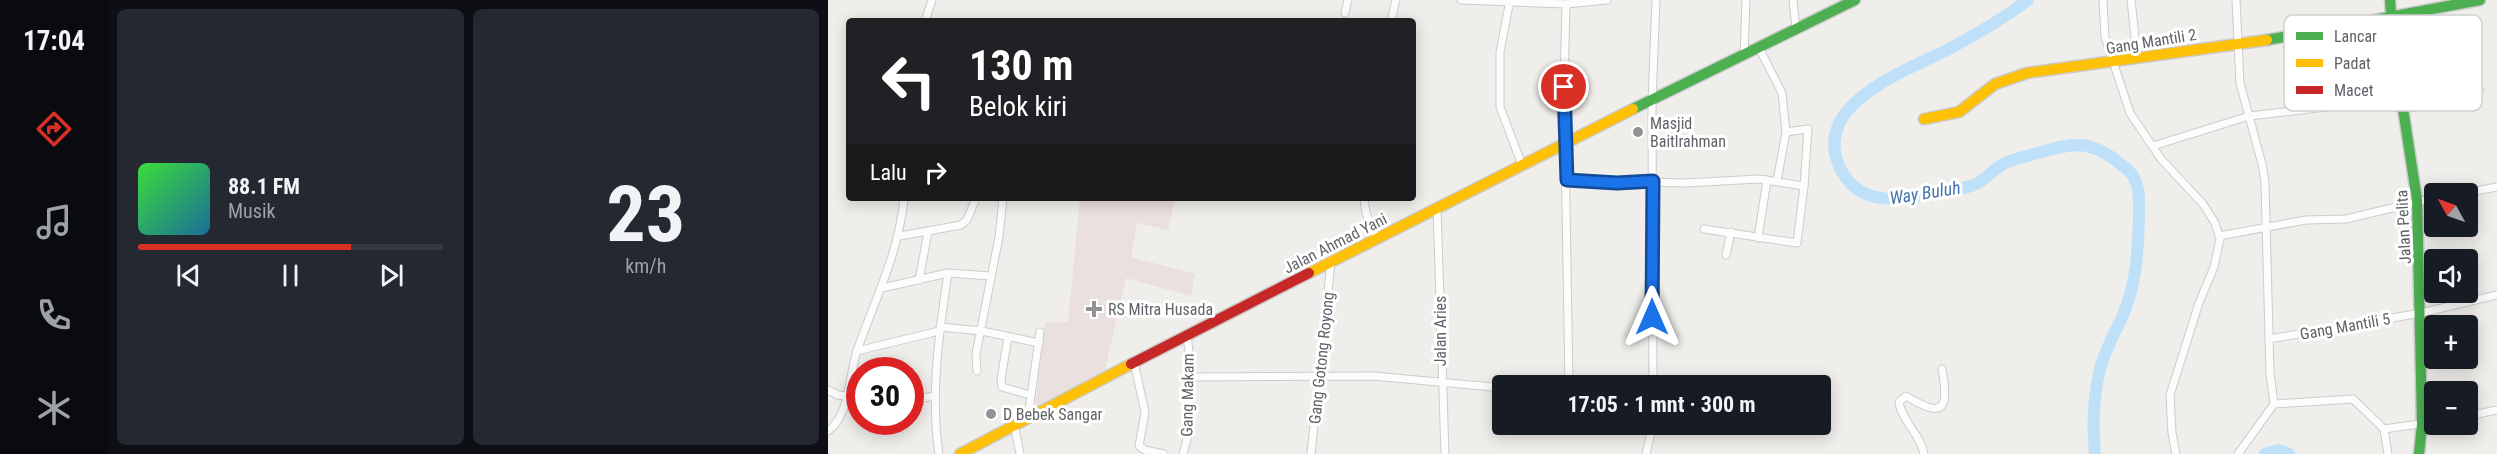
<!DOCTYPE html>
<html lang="id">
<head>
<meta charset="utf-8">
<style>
  body { margin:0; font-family:"Roboto Condensed",sans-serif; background:#242831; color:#f1f3f6; height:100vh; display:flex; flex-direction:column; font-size:22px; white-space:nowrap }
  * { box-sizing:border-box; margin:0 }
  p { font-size:20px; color:#9ea1a6 }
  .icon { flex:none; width:33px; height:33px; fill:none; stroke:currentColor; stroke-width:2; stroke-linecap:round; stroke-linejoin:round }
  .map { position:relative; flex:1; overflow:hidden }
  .sheet { display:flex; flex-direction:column; gap:9px; padding:9px; background:#0d0f14; width:720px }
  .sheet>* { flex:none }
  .top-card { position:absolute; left:18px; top:18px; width:570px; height:183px; border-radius:6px; box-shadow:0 3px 15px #0003; background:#202124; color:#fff; overflow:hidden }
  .needle { width:39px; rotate:310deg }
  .fabs { position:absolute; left:1596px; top:183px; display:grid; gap:12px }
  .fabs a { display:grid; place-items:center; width:54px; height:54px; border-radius:6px; background:#171b24; box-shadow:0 3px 15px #0003; font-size:30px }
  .speed { position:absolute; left:18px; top:357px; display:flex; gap:12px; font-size:30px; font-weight:700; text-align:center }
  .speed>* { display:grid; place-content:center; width:78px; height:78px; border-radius:50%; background:#171b24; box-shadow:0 3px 15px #0003; line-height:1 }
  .speed .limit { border:9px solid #d22; background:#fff; color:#111 }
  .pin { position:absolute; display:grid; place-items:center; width:51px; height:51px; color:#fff; margin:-26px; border:3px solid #fff; border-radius:50%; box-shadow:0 2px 6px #0007 }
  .me { position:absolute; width:66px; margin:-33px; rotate:0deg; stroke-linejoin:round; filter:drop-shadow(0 0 4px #0008) }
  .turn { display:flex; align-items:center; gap:21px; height:126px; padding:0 24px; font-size:27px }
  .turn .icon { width:78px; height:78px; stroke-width:2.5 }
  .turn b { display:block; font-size:42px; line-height:51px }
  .then { display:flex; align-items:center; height:57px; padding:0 24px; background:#0003; gap:12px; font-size:22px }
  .sheet .widget { flex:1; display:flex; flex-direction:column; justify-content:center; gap:9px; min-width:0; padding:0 21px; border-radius:9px; background:#242831 }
  .sheet .dial { align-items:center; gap:0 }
  .dial b { font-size:78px; line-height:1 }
  .song { display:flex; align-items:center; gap:18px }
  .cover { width:72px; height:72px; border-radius:9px; background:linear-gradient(135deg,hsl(120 70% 55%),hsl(200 70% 35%)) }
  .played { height:6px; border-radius:3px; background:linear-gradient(90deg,#d93025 70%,#363941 70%) }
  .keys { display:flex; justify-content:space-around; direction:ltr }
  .sheet .tiles { flex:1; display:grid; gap:9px; grid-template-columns:repeat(2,1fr) }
  .trip { position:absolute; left:664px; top:375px; width:339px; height:60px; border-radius:6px; background:#171b24; box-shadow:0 3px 15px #0003; font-weight:700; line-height:60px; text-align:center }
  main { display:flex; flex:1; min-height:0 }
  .tab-bar { display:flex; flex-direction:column; width:108px; justify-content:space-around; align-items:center; background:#090b0e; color:#9ea1a6 }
  .tab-bar .icon { width:42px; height:42px }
  .tab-bar .current { color:#d93025 }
  .tab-bar b { font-size:27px; color:#f1f3f6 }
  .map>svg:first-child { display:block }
  .medical { fill:#eae0de }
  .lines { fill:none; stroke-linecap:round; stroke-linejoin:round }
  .river { stroke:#bfe0f9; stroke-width:12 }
  .street-casing { stroke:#cbcccc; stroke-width:9 }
  .fast-casing { stroke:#cacacb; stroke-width:13 }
  .slow-casing { stroke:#cacacb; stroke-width:13 }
  .jam-casing { stroke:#cacacb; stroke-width:13 }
  .street { stroke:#fdfcfc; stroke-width:7 }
  .fast { stroke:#4caf50; stroke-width:10 }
  .slow { stroke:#ffc107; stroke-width:10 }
  .jam { stroke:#c62828; stroke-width:10 }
  .route-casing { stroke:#114b97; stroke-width:15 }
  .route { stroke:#1a73e8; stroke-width:10 }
  .poi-dot { fill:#919496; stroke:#fff; stroke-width:2 }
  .labels { text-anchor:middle; stroke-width:6; stroke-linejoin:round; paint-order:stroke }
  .street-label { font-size:16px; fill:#5f6368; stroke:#fff }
  .poi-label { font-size:16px; fill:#5f6368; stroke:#fff; text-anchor:start }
  .water-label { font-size:18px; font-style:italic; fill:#4174aa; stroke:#fff }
  .key { fill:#fff; stroke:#cfd0d2; stroke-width:1.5 }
  .key-label { font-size:16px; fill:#5f6368 }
</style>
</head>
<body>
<main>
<nav class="tab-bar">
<b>17:04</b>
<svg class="icon current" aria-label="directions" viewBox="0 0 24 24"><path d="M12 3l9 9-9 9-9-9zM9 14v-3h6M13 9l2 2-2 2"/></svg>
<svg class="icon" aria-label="music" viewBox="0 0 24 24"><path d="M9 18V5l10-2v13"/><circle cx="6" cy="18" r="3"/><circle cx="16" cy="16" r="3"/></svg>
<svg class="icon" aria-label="phone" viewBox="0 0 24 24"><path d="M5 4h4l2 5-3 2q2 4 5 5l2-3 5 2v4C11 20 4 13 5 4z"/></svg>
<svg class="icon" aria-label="climate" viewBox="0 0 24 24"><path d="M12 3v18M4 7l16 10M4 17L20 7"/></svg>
</nav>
<section class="sheet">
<div class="tiles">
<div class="widget">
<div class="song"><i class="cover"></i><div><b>88.1 FM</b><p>Musik</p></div></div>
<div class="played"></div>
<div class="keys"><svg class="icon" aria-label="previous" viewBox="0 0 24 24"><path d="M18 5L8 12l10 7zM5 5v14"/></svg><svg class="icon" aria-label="pause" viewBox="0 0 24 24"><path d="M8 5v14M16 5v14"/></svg><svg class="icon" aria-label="next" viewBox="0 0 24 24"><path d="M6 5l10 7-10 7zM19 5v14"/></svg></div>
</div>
<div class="widget dial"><b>23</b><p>km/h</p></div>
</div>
</section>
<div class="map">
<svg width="1669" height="454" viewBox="0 0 1669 454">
  <rect width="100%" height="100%" fill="#efeeea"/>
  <polygon class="medical" points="252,198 347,198 340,230 309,223 303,257 367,274 363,296 298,278 276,374 207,407 217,323 240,322"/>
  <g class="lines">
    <g class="river">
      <path d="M1200,0C1175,19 1147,35 1119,50C1077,71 980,105 1013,170C1033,209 1076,199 1110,192C1121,190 1135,189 1146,185C1156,181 1165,170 1175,164C1185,159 1199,156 1210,153C1251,140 1266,141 1300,170C1313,182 1311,201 1311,217C1310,250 1309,279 1297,310C1289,330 1277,349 1272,369C1265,398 1264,424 1267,454"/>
      <polyline points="1437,454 1450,450 1461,454"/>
    </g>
    <defs>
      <g id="street">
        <polyline points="633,0 738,4 779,0"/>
        <polyline points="682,0 672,52 672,107 694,165"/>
        <polyline points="965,0 968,29"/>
        <polyline points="1275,0 1277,37 1302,113 1333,159 1375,204 1387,223 1392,239 1386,267 1371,303 1342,395 1344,433 1348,454"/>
        <polyline points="1303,0 1309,56"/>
        <polyline points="1408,0 1412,83 1435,168 1437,184 1442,373 1446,404"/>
        <polyline points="738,4 736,86 741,386"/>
        <polyline points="517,13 520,0"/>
        <polyline points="97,21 104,0"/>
        <polyline points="563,21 568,0"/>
        <polyline points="931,48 954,93 958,132 949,181"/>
        <polyline points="916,56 918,0"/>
        <polyline points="1577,109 1652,91"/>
        <polyline points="958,132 980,129 976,186"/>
        <polyline points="1325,146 1421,116 1498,107 1574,93"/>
        <polyline points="739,180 858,183 931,179 976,186 969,243 876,229"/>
        <polyline points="1632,194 1669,187"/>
        <polyline points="536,198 538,213 549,239"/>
        <polyline points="609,208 617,454"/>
        <polyline points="72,236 133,225 139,220 148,198"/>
        <polyline points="1391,236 1478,220 1518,219 1606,198"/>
        <polyline points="930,238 939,180"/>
        <polyline points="898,255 903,232"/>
        <polyline points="91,280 100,232"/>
        <polyline points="54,288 120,273 163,276"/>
        <polyline points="112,327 154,331 211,343"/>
        <polyline points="180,337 173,379 174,387 202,395"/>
        <polyline points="1441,339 1593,313 1669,295"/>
        <polyline points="29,351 111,331"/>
        <polyline points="306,362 317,412 311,446 317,450 336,454"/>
        <polyline points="149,371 148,354 171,237 175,198"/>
        <polyline points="362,377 546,376 675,388"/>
        <polyline points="825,386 824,101 828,0"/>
        <polyline points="0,390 10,395 32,398"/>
        <polyline points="82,400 107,396"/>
        <polyline points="1640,416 1669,410"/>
        <polyline points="200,417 212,332"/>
        <polyline points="186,424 192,454"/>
        <polyline points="747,424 779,427 825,426"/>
        <polyline points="1556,429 1606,422"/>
        <path d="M0,431C22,415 21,375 29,351C47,299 71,253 76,198"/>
        <path d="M111,454C102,394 111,333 120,273"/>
        <path d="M355,454C367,418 364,372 359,335"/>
        <polyline points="483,454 503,262"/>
        <polyline points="818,454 825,424"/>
        <path d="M1096,454C1093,435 1073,420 1071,402L1078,396C1116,419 1121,410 1114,369"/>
        <polyline points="1410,454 1446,404 1525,399 1556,429 1560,454"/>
      </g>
      <g id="fast">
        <polyline points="1562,0 1566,50 1589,200 1594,424 1591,454"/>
        <polyline points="1439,40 1652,0"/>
        <polyline points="805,109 1027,0"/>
      </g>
      <g id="slow">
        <polyline points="1096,119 1131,112 1167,84 1199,73 1439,40"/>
        <polyline points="481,273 805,109"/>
        <polyline points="132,454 303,364"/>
      </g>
      <polyline id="jam" points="303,364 481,273"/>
    </defs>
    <use href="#street" class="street-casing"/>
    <use href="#fast" class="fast-casing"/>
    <use href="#slow" class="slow-casing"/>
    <use href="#jam" class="jam-casing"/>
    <use href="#street" class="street"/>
    <use href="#fast" class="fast"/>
    <use href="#slow" class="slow"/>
    <use href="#jam" class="jam"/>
  </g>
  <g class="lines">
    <defs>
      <polyline id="route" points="736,87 739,180 789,183 825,181 824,317"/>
    </defs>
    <use href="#route" class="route-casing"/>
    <use href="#route" class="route"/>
  </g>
  <g class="poi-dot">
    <circle cx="810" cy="132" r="6"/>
    <path d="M263 300h6v6h6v6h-6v6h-6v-6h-6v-6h6z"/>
    <circle cx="163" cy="414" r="6"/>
  </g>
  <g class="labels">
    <g class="street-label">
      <text transform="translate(1323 41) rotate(-9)" y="6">Gang Mantili 2</text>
      <text transform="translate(1575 227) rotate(-93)" y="6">Jalan Pelita</text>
      <text transform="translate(507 243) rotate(-27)" y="6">Jalan Ahmad Yani</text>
      <text transform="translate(1517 326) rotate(-10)" y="6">Gang Mantili 5</text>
      <text transform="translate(612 331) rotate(-90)" y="6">Jalan Aries</text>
      <text transform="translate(493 358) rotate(-84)" y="6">Gang Gotong Royong</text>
      <text transform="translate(359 395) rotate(-89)" y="6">Gang Makam</text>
    </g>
    <g class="poi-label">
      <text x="822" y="129">Masjid<tspan x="822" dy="18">Baitlrahman</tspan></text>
      <text x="280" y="315">RS Mitra Husada</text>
      <text x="175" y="420">D Bebek Sangar</text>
    </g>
    <g class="water-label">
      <text transform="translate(1097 193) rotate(-9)" y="6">Way Buluh</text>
    </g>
  </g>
  <rect x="1456" y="15" width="198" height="96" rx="9" class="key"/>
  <rect x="1468" y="32" width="27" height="8" fill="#4caf50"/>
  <rect x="1468" y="59" width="27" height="8" fill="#ffc107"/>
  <rect x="1468" y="86" width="27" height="8" fill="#c62828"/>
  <g class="key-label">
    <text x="1506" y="42">Lancar</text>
    <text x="1506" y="69">Padat</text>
    <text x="1506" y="96">Macet</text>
  </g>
</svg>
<div class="fabs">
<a><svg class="needle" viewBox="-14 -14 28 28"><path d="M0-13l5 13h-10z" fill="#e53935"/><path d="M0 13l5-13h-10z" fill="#9ea1a6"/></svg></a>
<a><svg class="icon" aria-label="sound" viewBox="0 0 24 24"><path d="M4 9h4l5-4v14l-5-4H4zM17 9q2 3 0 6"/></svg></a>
<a>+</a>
<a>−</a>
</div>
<div class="speed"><div class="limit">30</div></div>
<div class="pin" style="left:736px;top:87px;background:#d93025"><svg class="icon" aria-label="arrive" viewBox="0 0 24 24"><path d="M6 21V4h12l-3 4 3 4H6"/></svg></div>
<svg class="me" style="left:824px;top:317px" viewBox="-20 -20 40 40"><path d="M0-17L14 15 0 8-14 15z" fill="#1a73e8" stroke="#fff" stroke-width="4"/></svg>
<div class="trip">17:05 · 1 mnt · 300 m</div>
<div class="top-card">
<div class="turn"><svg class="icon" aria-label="left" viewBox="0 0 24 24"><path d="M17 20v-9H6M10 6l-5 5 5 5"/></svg><div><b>130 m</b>Belok kiri</div></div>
<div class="then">Lalu<svg class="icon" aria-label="right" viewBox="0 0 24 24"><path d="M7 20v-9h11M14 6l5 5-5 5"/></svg></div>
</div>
</div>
</main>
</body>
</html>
